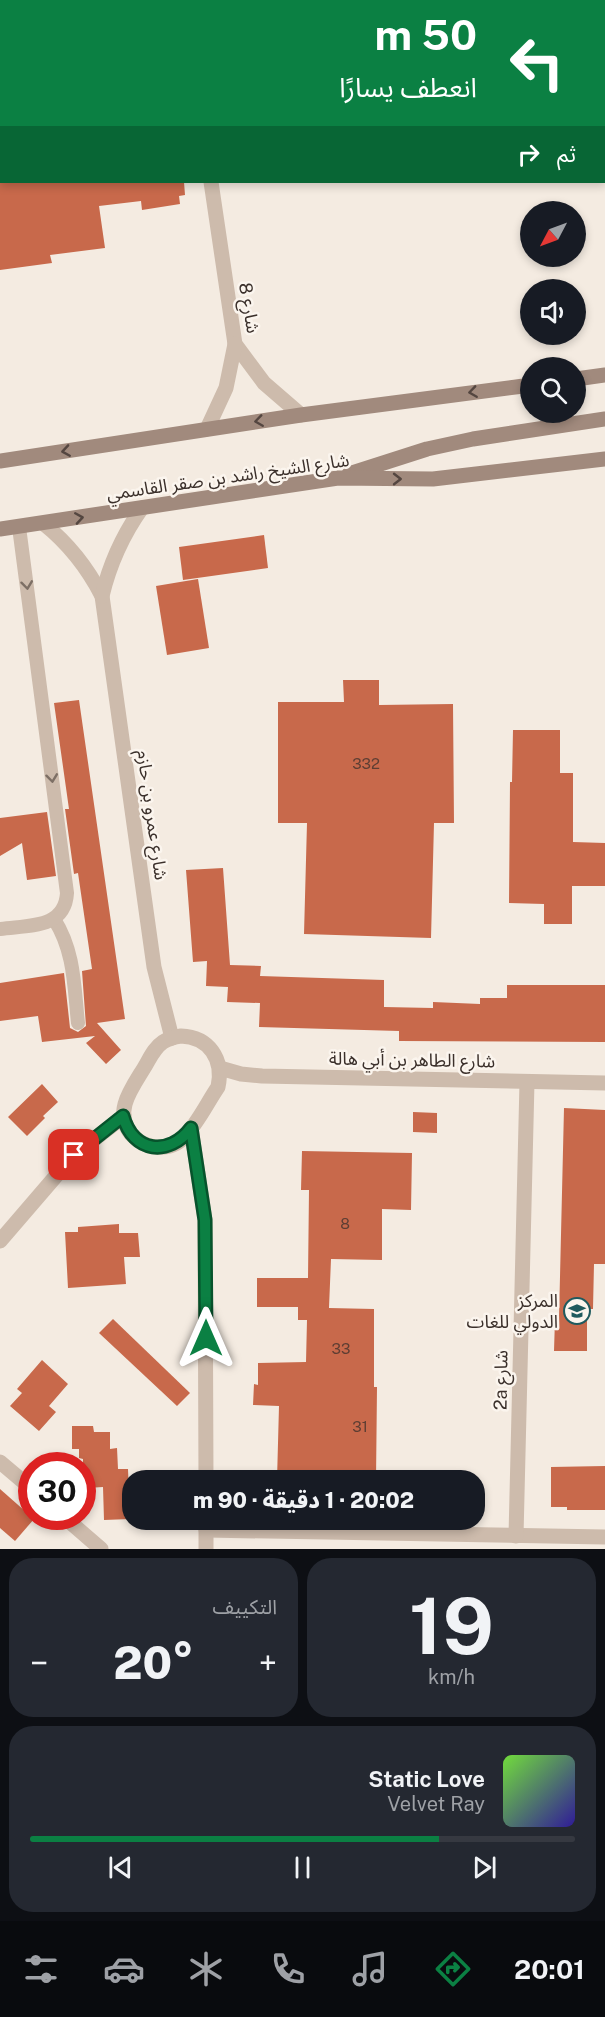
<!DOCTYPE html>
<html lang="ar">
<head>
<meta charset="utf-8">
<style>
  body { margin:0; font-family:"Public Sans","Noto Sans Arabic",sans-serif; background:#242831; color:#f1f3f6; direction:rtl; height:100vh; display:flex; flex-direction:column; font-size:22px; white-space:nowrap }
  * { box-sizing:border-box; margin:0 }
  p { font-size:20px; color:#9ea1a6 }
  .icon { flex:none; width:33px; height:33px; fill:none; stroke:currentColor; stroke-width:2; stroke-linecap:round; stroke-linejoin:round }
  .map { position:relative; height:1549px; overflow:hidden; direction:ltr }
  .panel { display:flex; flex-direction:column; gap:9px; padding:9px; background:#0d0f14; flex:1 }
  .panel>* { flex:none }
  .top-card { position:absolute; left:0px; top:0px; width:606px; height:183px; box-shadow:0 3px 9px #0003; direction:rtl; background:#0b8043; color:#fff; overflow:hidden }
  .needle { width:39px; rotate:229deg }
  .tools { position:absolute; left:520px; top:201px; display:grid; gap:12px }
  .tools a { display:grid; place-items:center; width:66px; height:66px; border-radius:50%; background:#171b24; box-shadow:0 3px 9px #0003; font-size:30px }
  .speed { position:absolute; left:18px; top:1452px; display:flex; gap:12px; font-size:30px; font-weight:700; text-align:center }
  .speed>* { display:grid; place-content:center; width:78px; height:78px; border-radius:50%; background:#171b24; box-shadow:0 3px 9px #0003; line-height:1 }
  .speed .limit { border:9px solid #d22; background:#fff; color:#111 }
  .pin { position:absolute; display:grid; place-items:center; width:51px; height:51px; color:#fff; margin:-26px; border-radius:12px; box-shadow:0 3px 9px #0006 }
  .me { position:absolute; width:66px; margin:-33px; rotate:0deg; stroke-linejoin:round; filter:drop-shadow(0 0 4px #0008) }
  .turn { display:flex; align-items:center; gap:21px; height:126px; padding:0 30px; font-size:27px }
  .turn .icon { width:78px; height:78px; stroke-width:2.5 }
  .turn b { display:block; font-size:42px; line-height:51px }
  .then { display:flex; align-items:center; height:57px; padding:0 30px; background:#0003; gap:12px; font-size:22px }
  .big { font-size:45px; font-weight:800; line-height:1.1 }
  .panel .tile { flex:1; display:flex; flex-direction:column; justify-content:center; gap:9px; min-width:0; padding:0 21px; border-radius:24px; background:#242831 }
  .panel .dial { align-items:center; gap:0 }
  .dial b { font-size:78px; line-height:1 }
  .song { display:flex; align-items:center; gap:18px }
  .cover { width:72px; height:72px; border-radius:9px; background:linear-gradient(135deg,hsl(100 70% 55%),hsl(250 70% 35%)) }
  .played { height:6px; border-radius:3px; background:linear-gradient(90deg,#0b8043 75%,#363941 75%) }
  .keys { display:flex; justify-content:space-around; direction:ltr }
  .heat { display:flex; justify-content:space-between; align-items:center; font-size:33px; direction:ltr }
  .panel .tiles { flex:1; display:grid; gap:9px; grid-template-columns:1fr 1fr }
  .tile:last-child { grid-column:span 2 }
  .trip { position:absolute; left:122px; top:1470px; width:363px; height:60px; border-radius:24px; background:#171b24; box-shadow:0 3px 9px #0003; font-weight:800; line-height:60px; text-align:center; direction:rtl }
  .menu { display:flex; height:96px; justify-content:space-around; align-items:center; background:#090b0e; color:#9ea1a6 }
  .menu .icon { width:42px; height:42px }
  .menu .current { color:#0b8043 }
  .menu b { font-size:27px; color:#f1f3f6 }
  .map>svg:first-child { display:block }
  .building { fill:#c8694b }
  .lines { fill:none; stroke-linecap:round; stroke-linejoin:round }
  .service { stroke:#cdbbac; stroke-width:14 }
  .minor { stroke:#cdbbac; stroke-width:15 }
  .secondary { stroke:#a18a7d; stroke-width:15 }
  .oneway { stroke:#544640 }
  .oneway2 { stroke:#7d6f65 }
  .route-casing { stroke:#07532c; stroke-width:15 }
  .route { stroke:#0b8043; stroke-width:10 }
  .labels { text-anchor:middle; stroke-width:5; stroke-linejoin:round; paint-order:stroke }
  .number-label { font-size:15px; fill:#5e3e33 }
  .street-label { font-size:18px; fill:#3b302b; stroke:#fbf5ee }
  .poi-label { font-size:18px; fill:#3b302b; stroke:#fbf5ee; text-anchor:end }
</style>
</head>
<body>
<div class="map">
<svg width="605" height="1549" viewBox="0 0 605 1549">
  <rect width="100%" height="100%" fill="#f4ebe1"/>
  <g class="building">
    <polygon points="0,182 184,182 185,195 179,196 180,204 142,210 141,201 99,206 105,248 50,255 52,263 0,270"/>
    <polygon points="264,535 268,568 183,580 179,547"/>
    <polygon points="198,579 209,648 167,655 156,586"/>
    <polygon points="343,680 379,680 379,705 453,704 454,823 434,823 431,938 304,934 307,823 278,823 278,702 344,702"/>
    <polygon points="79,700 125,1019 97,1023 121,1050 106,1064 86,1043 95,1036 42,1042 38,1016 0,1021 0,983 64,973 70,1028 78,1032 86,1026 82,971 92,969 78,873 74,874 65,809 69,809 54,703"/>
    <polygon points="513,730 560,730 560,773 573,773 573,842 605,843 605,886 572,886 572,924 544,924 544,904 509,903 510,782 512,782"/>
    <polygon points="47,812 56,876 27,880 22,843 0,856 0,818"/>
    <polygon points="223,868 230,965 261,966 260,976 384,980 384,1007 433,1008 433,1002 480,1004 480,998 507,998 507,985 605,985 605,1042 399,1041 399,1031 259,1027 260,1003 227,1002 228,987 206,986 207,961 193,962 186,870"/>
    <polygon points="42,1084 58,1102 43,1116 45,1118 27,1136 8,1117"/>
    <polygon points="564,1108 605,1110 605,1264 594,1264 593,1309 587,1309 587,1351 554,1351 555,1319 559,1319"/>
    <polygon points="413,1112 437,1113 437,1133 413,1132"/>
    <polygon points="302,1151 412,1153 411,1210 382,1209 382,1260 331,1259 329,1308 374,1309 374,1387 377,1387 376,1480 277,1480 279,1406 253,1405 254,1384 258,1385 258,1363 306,1362 307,1320 298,1320 298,1307 257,1307 257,1278 308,1278 309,1190 301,1190"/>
    <polygon points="119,1224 119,1233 138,1233 140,1257 124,1257 126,1284 68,1288 65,1232 78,1232 78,1227"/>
    <polygon points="113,1319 190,1393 177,1406 99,1333"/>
    <polygon points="42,1360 68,1384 49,1406 56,1412 39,1431 10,1406 22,1393 17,1389"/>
    <polygon points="72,1426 93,1426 94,1432 110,1432 110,1449 117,1448 118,1469 128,1469 130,1519 104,1520 103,1487 87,1488 86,1473 83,1473 83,1459 79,1458 79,1449 72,1449"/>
    <polygon points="605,1466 605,1510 567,1510 567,1507 551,1507 551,1467"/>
    <polygon points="0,1489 34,1519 15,1541 0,1528"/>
  </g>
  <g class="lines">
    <g class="service">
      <polyline points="87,0 87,2"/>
      <polyline points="243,0 243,2"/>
      <polyline points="0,82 2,82"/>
      <path d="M54,919C75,952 74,987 78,1023"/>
      <path d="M0,929C28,925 65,929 67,893L19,527"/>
    </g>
    <g class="minor">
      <polyline points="187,0 187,2"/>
      <polyline points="211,182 235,344 264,383 301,415"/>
      <polyline points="207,429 226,388 235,344"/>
      <path d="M44,524C69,544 87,567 102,596L154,967L172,1038"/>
      <path d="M102,596C110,563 122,536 142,508"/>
      <path d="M181,1036C209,1037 224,1059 218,1087C207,1103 198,1123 184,1137C177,1145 166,1148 155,1147C146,1146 137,1141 131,1134C113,1112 132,1088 144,1068C150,1058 154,1048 163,1042C169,1038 174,1037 181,1036Z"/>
      <polyline points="220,1068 241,1074 262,1076 605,1083"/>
      <polyline points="191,1128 205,1220 206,1480"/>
      <polyline points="0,1241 74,1155 124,1116"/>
      <polyline points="0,1462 32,1489"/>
      <polyline points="63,1516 101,1549"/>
      <polyline points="206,1522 206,1549"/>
      <polyline points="206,1530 605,1537"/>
      <polyline points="516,1536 527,1082"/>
    </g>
    <g class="secondary">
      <polyline points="576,379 605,375"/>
      <polyline points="0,461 301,415 531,385"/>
      <polyline points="349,474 427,449 473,439 605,419"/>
      <polyline points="0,529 338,478 433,479 605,459"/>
    </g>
  </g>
  <defs><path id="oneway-chevron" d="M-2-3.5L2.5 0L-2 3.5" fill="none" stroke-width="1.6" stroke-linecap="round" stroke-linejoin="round" transform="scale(1.5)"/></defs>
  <g class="oneway">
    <use href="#oneway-chevron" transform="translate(473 392) rotate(172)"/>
    <use href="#oneway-chevron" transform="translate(259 421) rotate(172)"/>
    <use href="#oneway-chevron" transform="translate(66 451) rotate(171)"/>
    <use href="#oneway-chevron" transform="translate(397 479)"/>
    <use href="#oneway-chevron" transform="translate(79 518) rotate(-9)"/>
  </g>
  <g class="oneway2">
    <use href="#oneway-chevron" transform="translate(27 585) rotate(83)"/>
    <use href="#oneway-chevron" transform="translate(52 778) rotate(83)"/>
  </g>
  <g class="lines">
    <defs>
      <path id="route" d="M74,1155L123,1116C133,1153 169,1157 191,1128L205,1220L206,1338"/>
    </defs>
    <use href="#route" class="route-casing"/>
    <use href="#route" class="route"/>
  </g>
  <defs>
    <symbol id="school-ring" viewBox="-11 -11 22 22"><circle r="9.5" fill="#fbf5ee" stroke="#1f5a5e" stroke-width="1.5"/><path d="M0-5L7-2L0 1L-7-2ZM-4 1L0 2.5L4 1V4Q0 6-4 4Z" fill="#1f5a5e"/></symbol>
  </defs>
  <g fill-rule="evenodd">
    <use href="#school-ring" x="562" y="1296" width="30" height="30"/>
  </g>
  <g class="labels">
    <g class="number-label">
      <text x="366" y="769">332</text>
      <text x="345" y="1229">8</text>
      <text x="341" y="1354">33</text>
      <text x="360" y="1432">31</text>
    </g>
    <g class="street-label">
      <text transform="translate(249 308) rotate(80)" y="6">شارع 8</text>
      <text transform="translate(228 477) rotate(-8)" y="6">شارع الشيخ راشد بن صقر القاسمي</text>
      <text transform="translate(152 815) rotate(82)" y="6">شارع عمرو بن حازم</text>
      <text transform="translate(412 1060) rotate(1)" y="6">شارع الطاهر بن أبي هالة</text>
      <text transform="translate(501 1380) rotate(-89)" y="6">2a شارع</text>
    </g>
    <g class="poi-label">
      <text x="558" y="1307">المركز<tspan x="558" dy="21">الدولي للغات</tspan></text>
    </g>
  </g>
</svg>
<div class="tools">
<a><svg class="needle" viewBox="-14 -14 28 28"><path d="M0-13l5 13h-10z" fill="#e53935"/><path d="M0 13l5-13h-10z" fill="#9ea1a6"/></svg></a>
<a><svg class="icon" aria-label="sound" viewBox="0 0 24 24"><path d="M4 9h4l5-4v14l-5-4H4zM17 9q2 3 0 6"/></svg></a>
<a><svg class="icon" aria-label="search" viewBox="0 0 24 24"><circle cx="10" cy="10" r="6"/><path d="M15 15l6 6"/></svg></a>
</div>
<div class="speed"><div class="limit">30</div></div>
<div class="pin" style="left:74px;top:1155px;background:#d93025"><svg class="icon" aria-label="arrive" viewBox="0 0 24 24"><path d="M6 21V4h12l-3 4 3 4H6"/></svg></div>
<svg class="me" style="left:206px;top:1338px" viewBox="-20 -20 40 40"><path d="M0-17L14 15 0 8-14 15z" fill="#0b8043" stroke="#fff" stroke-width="4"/></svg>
<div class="trip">20:02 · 1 دقيقة · 90 m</div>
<div class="top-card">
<div class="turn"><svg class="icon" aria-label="left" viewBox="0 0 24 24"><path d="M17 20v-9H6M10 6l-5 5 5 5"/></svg><div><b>50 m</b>انعطف يسارًا</div></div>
<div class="then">ثم<svg class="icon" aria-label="right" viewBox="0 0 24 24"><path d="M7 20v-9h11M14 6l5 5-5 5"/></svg></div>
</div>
</div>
<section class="panel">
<div class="tiles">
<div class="tile dial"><b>19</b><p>km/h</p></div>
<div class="tile"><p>التكييف</p>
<div class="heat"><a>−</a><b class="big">20°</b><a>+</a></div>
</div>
<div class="tile">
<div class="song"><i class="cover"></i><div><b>Static Love</b><p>Velvet Ray</p></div></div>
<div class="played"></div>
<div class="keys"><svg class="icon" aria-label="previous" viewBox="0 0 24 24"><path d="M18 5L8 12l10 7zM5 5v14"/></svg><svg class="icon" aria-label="pause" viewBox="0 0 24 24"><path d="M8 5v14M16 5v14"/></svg><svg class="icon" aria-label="next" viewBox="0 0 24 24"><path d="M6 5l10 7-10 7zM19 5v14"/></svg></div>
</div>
</div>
</section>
<nav class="menu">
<b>20:01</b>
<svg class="icon current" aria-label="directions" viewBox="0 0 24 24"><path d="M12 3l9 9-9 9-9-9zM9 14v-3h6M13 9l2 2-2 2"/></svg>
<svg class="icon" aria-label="music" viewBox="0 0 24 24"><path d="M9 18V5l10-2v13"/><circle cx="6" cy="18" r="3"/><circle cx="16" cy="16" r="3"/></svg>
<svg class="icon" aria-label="phone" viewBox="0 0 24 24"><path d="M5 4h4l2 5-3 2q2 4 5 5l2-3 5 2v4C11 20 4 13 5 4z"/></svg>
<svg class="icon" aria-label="climate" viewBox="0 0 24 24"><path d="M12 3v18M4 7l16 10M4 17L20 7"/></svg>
<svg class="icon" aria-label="car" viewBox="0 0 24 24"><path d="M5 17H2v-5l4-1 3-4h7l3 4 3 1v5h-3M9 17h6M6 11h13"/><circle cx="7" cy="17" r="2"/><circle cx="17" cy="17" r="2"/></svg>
<svg class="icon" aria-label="filters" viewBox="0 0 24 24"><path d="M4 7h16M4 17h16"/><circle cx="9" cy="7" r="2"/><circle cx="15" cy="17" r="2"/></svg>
</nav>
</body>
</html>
